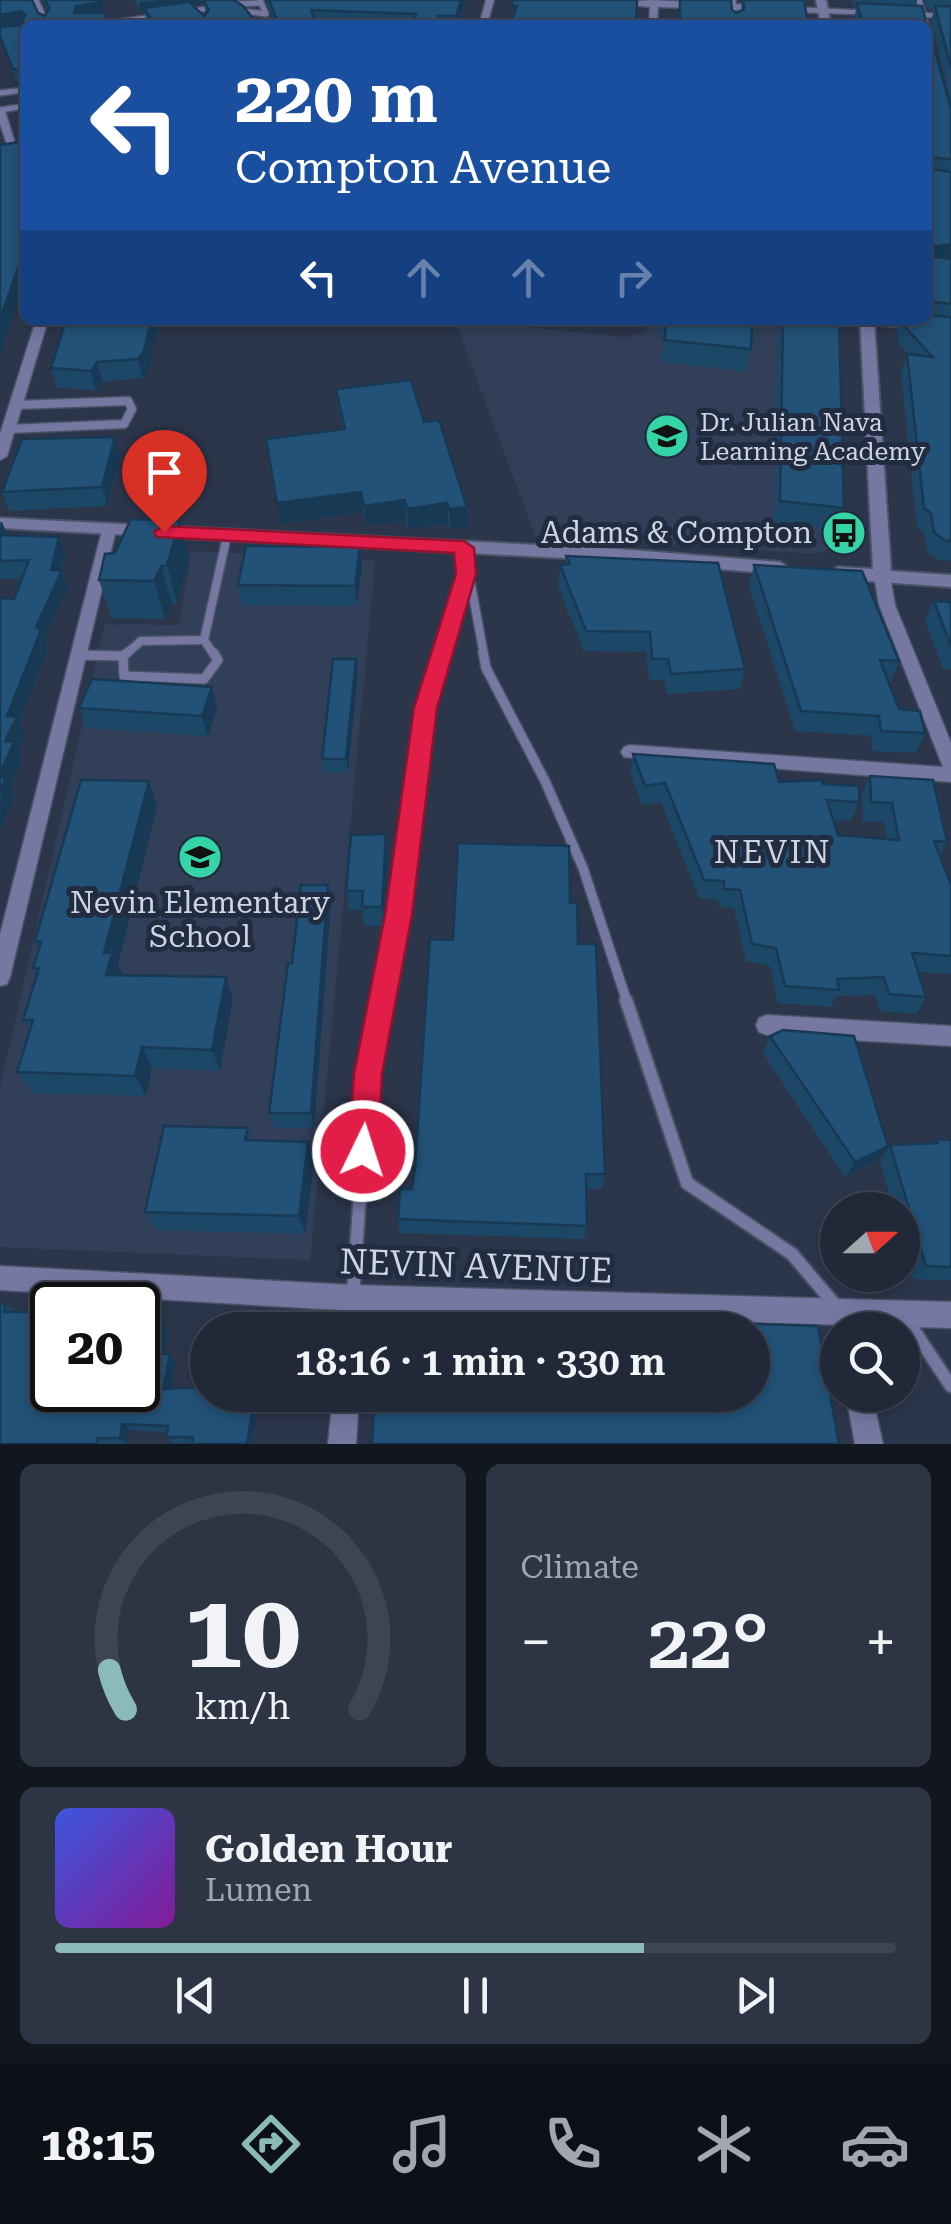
<!DOCTYPE html>
<html lang="en">
<head>
<meta charset="utf-8">
<style>
  body { margin:0; font-family:"Roboto Serif",serif; background:#2d3443; color:#f1f3f6; height:100vh; display:flex; flex-direction:column; font-size:38px; white-space:nowrap }
  * { box-sizing:border-box; margin:0 }
  p { font-size:32px; color:#a2a6ae }
  .icon { flex:none; width:55px; height:55px; fill:none; stroke:currentColor; stroke-width:2; stroke-linecap:round; stroke-linejoin:round }
  .map { position:relative; height:1444px; overflow:hidden }
  .panel { display:flex; flex-direction:column; gap:20px; padding:20px; background:#12161f; flex:1 }
  .panel>* { flex:none }
  .banner { position:absolute; left:20px; top:20px; width:912px; height:305px; border-radius:15px; box-shadow:0 5px 15px #0003,0 0 0 2px #3e4453; background:#1a4fa0; color:#fff; overflow:hidden }
  .needle { width:65px; rotate:69deg }
  .controls { position:absolute; left:820px; top:1192px; display:grid; gap:20px }
  .controls a { display:grid; place-items:center; width:100px; height:100px; border-radius:50%; background:#212838; box-shadow:0 5px 15px #0003,0 0 0 2px #3e4453; font-size:50px }
  .speed { position:absolute; left:30px; top:1282px; display:flex; gap:20px; font-size:50px; font-weight:700; text-align:center }
  .speed>* { display:grid; place-content:center; width:130px; height:130px; border-radius:50%; background:#212838; box-shadow:0 5px 15px #0003,0 0 0 2px #3e4453; line-height:1 }
  .speed .limit { border:5px solid #111; border-radius:15px; background:#fff; color:#111 }
  .pin { position:absolute; display:grid; place-items:center; width:85px; height:85px; color:#fff; margin:-102px -42px; border-radius:50% 50% 50% 0; rotate:-45deg; box-shadow:0 0 10px #0007 }
  .pin .icon { rotate:45deg }
  .me { position:absolute; width:110px; margin:-55px; rotate:4deg; stroke-linejoin:round; filter:drop-shadow(0 0 8px #0008) }
  .turn { display:flex; align-items:center; gap:35px; height:210px; padding:0 50px; font-size:45px }
  .turn .icon { width:130px; height:130px; stroke-width:2.5 }
  .turn b { display:block; font-size:70px; line-height:85px }
  .lanes { display:flex; align-items:center; height:95px; padding:0 50px; background:#0003; justify-content:center; gap:50px; direction:ltr }
  .lanes .off { opacity:.35 }
  .big { font-size:75px; font-weight:600; line-height:1.1 }
  .panel .card { flex:1; display:flex; flex-direction:column; justify-content:center; gap:15px; min-width:0; padding:0 35px; border-radius:15px; background:#2d3443 }
  .panel .dial { align-items:center; gap:0 }
  .dial svg { height:260px; overflow:visible; fill:none; stroke:#3e4453; stroke-width:7; stroke-linecap:round; text-anchor:middle }
  .dial text { fill:#f1f3f6; stroke:none }
  .song { display:flex; align-items:center; gap:30px }
  .cover { width:120px; height:120px; border-radius:15px; background:linear-gradient(135deg,hsl(230 70% 55%),hsl(290 70% 35%)) }
  .played { height:10px; border-radius:5px; background:linear-gradient(90deg,#8bbbb9 70%,#3e4453 70%) }
  .keys { display:flex; justify-content:space-around; direction:ltr }
  .heat { display:flex; justify-content:space-between; align-items:center; font-size:55px; direction:ltr }
  .panel .tiles { flex:1; display:grid; gap:20px; grid-template-columns:1fr 1fr }
  .card:last-child { grid-column:span 2 }
  .trip { position:absolute; left:190px; top:1312px; width:580px; height:100px; border-radius:50px; background:#212838; box-shadow:0 5px 15px #0003,0 0 0 2px #3e4453; font-weight:600; line-height:100px; text-align:center }
  .tab-bar { display:flex; height:160px; justify-content:space-around; align-items:center; background:#0d1016; color:#a2a6ae }
  .tab-bar .icon { width:70px; height:70px }
  .tab-bar .active { color:#8bbbb9 }
  .tab-bar b { font-size:45px; color:#f1f3f6 }
  .map>svg:first-child { display:block }
  .built { fill:#313f59 }
  .lines { fill:none; stroke-linecap:round; stroke-linejoin:round }
  .service-far4-casing { stroke:#495366; stroke-width:8 }
  .service-far3-casing { stroke:#495366; stroke-width:9 }
  .service-far2-casing { stroke:#495366; stroke-width:11 }
  .service-far1-casing { stroke:#495366; stroke-width:12 }
  .service-casing { stroke:#495366; stroke-width:16 }
  .minor-casing { stroke:#495366; stroke-width:3 }
  .tertiary-casing { stroke:#495366; stroke-width:4 }
  .service-far4 { stroke:#7778a2; stroke-width:5 }
  .service-far3 { stroke:#7778a2; stroke-width:6 }
  .service-far2 { stroke:#7778a2; stroke-width:8 }
  .service-far1 { stroke:#7778a2; stroke-width:9 }
  .service { stroke:#7778a2; stroke-width:12 }
  .minor { fill:#7778a2; fill-rule:evenodd }
  .tertiary { fill:#7778a2; fill-rule:evenodd }
  .wall { fill:#1d4767; fill-rule:evenodd }
  .shaded-wall { fill:#183954 }
  .building { fill:#225278; stroke:#183954; stroke-width:2.5 }
  .route { fill:#e11d48; stroke:#92132f; stroke-width:2.5 }
  .labels { text-anchor:middle; stroke-width:10; stroke-linejoin:round; paint-order:stroke }
  .far-poi-label { font-size:25px; fill:#ced5e2; stroke:#222c40; text-anchor:start }
  .poi-label { font-size:30px; fill:#ced5e2; stroke:#222c40; text-anchor:end }
  .neighbourhood-label { font-size:32px; letter-spacing:2.5px; fill:#ced5e2; stroke:#222c40 }
  .near-street-label { font-size:35px; fill:#ced5e2; stroke:#222c40 }
</style>
</head>
<body>
<div class="map">
<svg width="951" height="1444" viewBox="0 0 951 1444">
  <rect width="100%" height="100%" fill="#2c364b"/>
  <g class="built">
    <polygon points="455,320 624,337 645,333 651,320 832,320 838,544 816,554 535,535"/>
    <polygon points="191,551 375,561 310,1260 0,1247 0,1088 105,624 179,625"/>
  </g>
  <g class="lines">
    <defs>
      <g id="service-far4">
        <polyline points="36,0 47,25"/>
        <polyline points="733,0 735,25"/>
        <polyline points="919,0 926,25"/>
        <polyline points="231,4 261,3"/>
        <polyline points="241,11 266,14 260,0"/>
        <polyline points="0,93 25,90"/>
        <polyline points="0,110 25,106"/>
      </g>
      <polyline id="service-far3" points="867,321 908,325"/>
      <g id="service-far2">
        <polyline points="9,429 124,424 132,409 128,401 16,405"/>
        <polyline points="464,547 484,655"/>
        <polyline points="125,655 141,641 204,640"/>
        <polyline points="214,655 204,640 227,536"/>
        <polyline points="441,655 465,577"/>
      </g>
      <g id="service-far1">
        <polyline points="483,652 486,668 545,781 583,868 627,1002"/>
        <polyline points="77,655 123,656 128,652"/>
        <polyline points="123,656 124,676 204,679 218,660 213,652"/>
        <polyline points="382,1002 425,708 442,652"/>
      </g>
      <g id="service">
        <polyline points="626,1000 687,1183 792,1254 837,1307"/>
        <polyline points="353,1295 368,1075 382,1000"/>
        <polyline points="905,1317 951,1386"/>
      </g>
      <g id="minor">
        <polygon points="228,0 236,0 227,8 103,25 80,25 224,4"/>
        <polygon points="486,0 494,0 487,25 479,25"/>
        <polygon points="651,0 876,11 880,13 876,15 658,7 657,25 649,25 650,7 613,3"/>
        <polygon points="902,12 951,14 951,18 899,16"/>
        <polygon points="0,108 5,111 19,155 10,153 0,124"/>
        <polygon points="36,320 48,320 7,456 0,460 0,434"/>
        <polygon points="619,320 631,320 632,321 626,325"/>
        <polygon points="109,525 116,530 10,977 7,984 0,986 0,935 102,530"/>
        <polygon points="882,571 890,576 895,605 951,743 951,782 624,757 621,752 624,747 630,745 943,767 879,605 874,576"/>
        <polygon points="767,1015 951,1026 951,1046 767,1035 759,1032 756,1025 759,1018"/>
        <polygon points="0,1266 353,1285 951,1302 951,1328 364,1311 363,1330 337,1330 339,1310 0,1290"/>
        <polygon points="333,1395 359,1395 356,1444 328,1444"/>
        <polygon points="846,1395 872,1395 883,1444 855,1444"/>
      </g>
      <g id="tertiary">
        <polygon points="816,0 826,0 831,25 821,25"/>
        <polygon points="860,320 874,320 891,571 951,575 951,587 838,579 829,573 838,567 873,569"/>
        <polygon points="0,518 619,549 780,562 789,568 780,574 619,561 0,528"/>
      </g>
    </defs>
    <use href="#service-far4" class="service-far4-casing"/>
    <use href="#service-far3" class="service-far3-casing"/>
    <use href="#service-far2" class="service-far2-casing"/>
    <use href="#service-far1" class="service-far1-casing"/>
    <use href="#service" class="service-casing"/>
    <use href="#minor" class="minor-casing"/>
    <use href="#tertiary" class="tertiary-casing"/>
    <use href="#service-far4" class="service-far4"/>
    <use href="#service-far3" class="service-far3"/>
    <use href="#service-far2" class="service-far2"/>
    <use href="#service-far1" class="service-far1"/>
    <use href="#service" class="service"/>
    <use href="#minor" class="minor"/>
    <use href="#tertiary" class="tertiary"/>
  </g>
  <g class="wall">
    <polygon points="0,0 45,16 48,11 42,0 101,0 105,15 25,25 25,103 0,39"/>
    <path d="M134,0H234L258,25H148L144,12H141ZM204,3L206,14L204,16L193,5Z"/>
    <polygon points="266,0 466,0 458,25 275,25"/>
    <polygon points="679,0 731,0 732,10 737,13 741,11 742,0 739,0 804,0 808,25 678,25"/>
    <polygon points="852,0 917,0 916,6 927,25 856,25 854,18 857,6 853,6"/>
    <polygon points="923,0 951,0 951,102 931,21 934,10 928,9"/>
    <polygon points="928,26 951,109 951,561 938,560 927,551 924,532 917,527 901,372 908,354 899,344 897,331 901,320 928,320"/>
    <polygon points="66,320 156,320 158,327 149,370 143,378 103,382 96,390 57,388 51,368"/>
    <polygon points="520,320 582,320 581,325"/>
    <polygon points="662,320 752,320 751,349 746,371 661,362 665,338 659,337"/>
    <polygon points="779,320 839,320 844,508 837,531 774,523"/>
    <polygon points="336,389 424,422 468,527 450,529 448,524 408,529 406,521 366,526 363,512 280,524 343,429 338,409"/>
    <polygon points="120,456 107,506 9,511 2,492"/>
    <polygon points="180,521 189,559 177,603 172,603 165,619 111,618 99,580 115,553"/>
    <polygon points="0,522 2,522 7,535 59,537 65,555 62,570 68,588 45,639 48,648 19,724 25,735 18,750 22,760 11,786 15,795 0,830 0,598 14,599 22,579 0,579"/>
    <polygon points="360,547 362,567 357,606 242,605 238,585"/>
    <polygon points="566,556 745,669 740,689 667,694 664,680 649,680 646,652 584,651 558,586 560,565 566,565"/>
    <polygon points="754,565 899,661 891,681 888,681 899,709 925,733 916,753 873,751 871,736 795,731 749,586"/>
    <polygon points="934,601 951,602 951,669 943,669 925,621"/>
    <polygon points="356,659 358,673 348,773 324,772 322,759"/>
    <polygon points="212,687 217,707 208,736 87,728 79,708"/>
    <polygon points="633,754 779,782 823,784 859,802 851,821 833,820 838,835 887,839 884,822 863,821 862,795 870,776 947,842 940,856 951,885 951,974 918,972 926,997 916,1014 880,1011 875,995 836,996 831,1007 778,1003 770,966 746,961 734,908 719,907 718,900 699,898 661,802 642,805 630,773"/>
    <polygon points="149,781 157,806 118,965 122,975 226,977 233,999 220,1071 152,1068 146,1096 32,1093 17,1072 30,1030 23,1020 37,975 33,968 39,949 35,941"/>
    <polygon points="386,834 388,853 384,926 364,926 362,910 349,910 346,891"/>
    <polygon points="331,903 314,1128 274,1128 269,1113 292,963"/>
    <polygon points="570,903 578,944 605,1174 602,1189 586,1189 587,1226 584,1239 400,1233 398,1219 412,1189 453,940"/>
    <polygon points="770,1036 877,1161 845,1177 763,1053"/>
    <polygon points="248,1128 252,1140 308,1142 314,1162 305,1234 157,1230 145,1212"/>
    <polygon points="937,1139 951,1140 951,1280 913,1279 902,1241 902,1210 894,1210 880,1161 890,1145 933,1143"/>
    <polygon points="6,1304 14,1312 52,1390 138,1390 168,1331 164,1354 170,1354 176,1362 171,1389 208,1395 260,1395 252,1444 173,1443 166,1437 167,1432 130,1430 128,1444 0,1444"/>
  </g>
  <g class="shaded-wall">
    <polygon points="157,0 203,0 204,3 146,12 144,8 144,12 141,12 139,3"/>
    <polygon points="461,0 466,0 458,25 456,25 456,16"/>
    <polygon points="102,2 105,17 74,13 76,6"/>
    <polygon points="21,11 25,26 0,31 0,15"/>
    <polygon points="951,244 951,261 928,264 928,254 930,247"/>
    <polygon points="23,254 25,262 25,282 0,356 0,319"/>
    <polygon points="151,320 156,320 158,327 149,370 143,378 138,359"/>
    <polygon points="97,362 103,382 96,390 91,371"/>
    <polygon points="115,437 120,456 107,506 102,487"/>
    <polygon points="361,492 363,512 280,524 277,503"/>
    <polygon points="405,500 406,521 366,526 364,506"/>
    <polygon points="447,503 448,524 408,529 407,509"/>
    <polygon points="467,507 468,527 450,529 449,509"/>
    <polygon points="180,521 189,559 177,603 167,565"/>
    <polygon points="2,522 9,540 0,541 0,528"/>
    <polygon points="59,537 65,555 61,571 68,588 45,639 48,648 19,724 25,735 18,750 22,760 11,786 15,795 0,830 1,777 7,716 36,627"/>
    <polygon points="360,547 362,567 357,606 355,586"/>
    <polygon points="161,566 172,603 165,619 154,581"/>
    <polygon points="356,659 358,673 348,773 346,759"/>
    <polygon points="212,687 217,707 208,736 202,716"/>
    <polygon points="149,781 157,806 118,965 123,976 106,975 104,953"/>
    <polygon points="386,834 388,853 384,926 382,907"/>
    <polygon points="328,885 331,903 314,1128 311,1113"/>
    <polygon points="226,977 233,999 220,1071 212,1050"/>
    <polygon points="142,1047 152,1068 146,1096 135,1076"/>
    <polygon points="308,1142 314,1162 305,1234 299,1216"/>
    <polygon points="888,1146 877,1161 845,1177 855,1162"/>
    <polygon points="162,1323 168,1331 162,1361 156,1354"/>
    <polygon points="170,1354 176,1362 170,1396 163,1389"/>
    <polygon points="255,1395 260,1395 252,1444 247,1444"/>
    <polygon points="122,1424 130,1430 128,1444 120,1438"/>
  </g>
  <g class="building">
    <polygon points="0,0 32,0 38,13 45,16 49,8 45,0 101,0 102,2 76,6 74,13 104,13 110,25 25,25 25,72 13,69 0,36 0,27 21,25 25,15 21,11 0,15"/>
    <polygon points="203,0 234,0 243,6 258,25 155,25 144,8 189,2 204,16 209,10"/>
    <polygon points="269,0 461,0 456,16 438,16 435,25 412,25 416,14 311,10 316,24 279,25"/>
    <polygon points="513,0 637,0 636,25 510,25 517,6 512,6"/>
    <polygon points="680,0 731,0 732,10 737,13 744,9 743,0 804,0 808,25 680,25"/>
    <polygon points="857,3 922,6 927,25 863,25"/>
    <polygon points="935,6 951,6 951,68"/>
    <polygon points="928,26 951,109 951,159 930,157 930,169 951,172 951,244 930,247 928,256 951,259 951,304 928,301"/>
    <polygon points="25,74 25,87 18,82"/>
    <polygon points="25,141 25,254 23,254 0,319 0,145"/>
    <polygon points="928,315 951,317 951,541 945,541 934,532 931,513 924,508 907,354 933,357 904,326 904,320 928,320"/>
    <polygon points="66,320 151,320 144,351 138,359 97,362 91,371 51,368"/>
    <polygon points="667,320 752,320 751,349 664,340"/>
    <polygon points="783,320 839,320 844,508 780,501"/>
    <polygon points="411,380 424,422 439,420 467,507 449,509 447,503 407,509 405,500 364,506 361,492 277,503 266,439 345,429 336,389"/>
    <polygon points="115,437 102,487 2,492 22,439"/>
    <polygon points="131,519 180,521 167,565 161,566 154,581 99,580 105,554 115,553"/>
    <polygon points="0,535 59,537 51,570 62,570 36,627 41,630 7,716 17,717 5,741 14,742 2,769 1,777 6,778 0,792 0,598 14,599 29,560 0,561"/>
    <polygon points="246,546 360,547 355,586 238,585"/>
    <polygon points="566,556 718,563 745,669 671,674 668,659 652,659 650,632 586,631 560,565 570,564"/>
    <polygon points="754,565 862,571 899,661 880,660 899,709 920,711 925,733 881,731 879,716 801,711"/>
    <polygon points="934,601 951,602 951,646"/>
    <polygon points="333,659 356,659 346,759 322,759"/>
    <polygon points="92,679 212,687 202,716 79,708"/>
    <polygon points="633,754 774,764 779,782 822,780 823,784 859,786 859,802 827,800 838,835 899,840 892,803 871,802 870,776 933,780 947,842 934,841 951,885 951,956 912,953 926,997 889,994 884,977 837,979 839,990 785,986 776,948 752,944 740,890 724,889 724,881 704,880 665,783 645,786"/>
    <polygon points="81,780 149,781 104,953 112,953 106,975 226,977 212,1050 142,1047 135,1076 17,1072 33,1020 23,1020 39,968 33,968 41,942 35,941"/>
    <polygon points="386,834 382,907 362,907 363,891 346,891 351,835"/>
    <polygon points="458,843 569,846 570,903 577,903 578,944 596,944 605,1174 586,1174 587,1226 398,1219 400,1189 412,1189 415,1168 430,939 453,940"/>
    <polygon points="301,885 328,885 311,1113 269,1113 288,963 292,963"/>
    <polygon points="783,1030 854,1036 888,1146 855,1162 770,1036"/>
    <polygon points="164,1126 248,1128 245,1140 308,1142 299,1216 145,1212"/>
    <polygon points="937,1139 951,1140 951,1267 926,1266 890,1145 938,1143"/>
    <polygon points="0,1304 6,1304 4,1312 40,1312 42,1304 69,1305 52,1305 52,1390 138,1390 138,1323 162,1323 156,1354 170,1354 163,1389 208,1387 208,1395 255,1395 247,1444 192,1444 193,1437 166,1437 168,1426 122,1424 120,1438 98,1438 97,1444 0,1444"/>
    <polygon points="379,1312 818,1326 839,1444 372,1444 375,1395 752,1395 752,1330 378,1330"/>
    <polygon points="224,1324 278,1325 277,1330 223,1330"/>
  </g>
  <polygon class="route" points="164,526 464,541 474,548 476,574 437,708 412,915 382,1074 378,1151 373,1161 363,1166 352,1161 348,1151 354,1074 385,915 414,708 456,574 454,553 157,537 154,532"/>
  <defs>
    <symbol id="school-disc" viewBox="-11 -11 22 22"><circle r="9.5" fill="#35d4a7" stroke="#222c40"/><path d="M0-5L7-2L0 1L-7-2ZM-4 1L0 2.5L4 1V4Q0 6-4 4Z" fill="#111"/></symbol>
    <symbol id="bus-disc" viewBox="-11 -11 22 22"><circle r="9.5" fill="#35d4a7" stroke="#222c40"/><path d="M-5-6H5V4H4V6H2V4H-2V6H-4V4H-5ZM-3.5-4V0h7V-4ZM-3.5 1.2v1.5H-2V1.2ZM2 1.2v1.5H3.5V1.2Z" fill="#111"/></symbol>
  </defs>
  <g fill-rule="evenodd">
    <use href="#school-disc" x="642" y="411" width="50" height="50"/>
    <use href="#bus-disc" x="819" y="508" width="50" height="50"/>
    <use href="#school-disc" x="175" y="832" width="50" height="50"/>
  </g>
  <g class="labels">
    <g class="far-poi-label">
      <text x="700" y="431">Dr. Julian Nava<tspan x="700" dy="29">Learning Academy</tspan></text>
    </g>
    <g class="poi-label">
      <text x="812" y="543">Adams &amp; Compton</text>
      <text x="200" y="913" text-anchor="middle">Nevin Elementary<tspan x="200" dy="34">School</tspan></text>
    </g>
    <g class="neighbourhood-label">
      <text x="773" y="863">NEVIN</text>
    </g>
    <g class="near-street-label">
      <text transform="translate(476 1266) rotate(2)" y="12">NEVIN AVENUE</text>
    </g>
  </g>
</svg>
<div class="controls">
<a><svg class="needle" viewBox="-14 -14 28 28"><path d="M0-13l5 13h-10z" fill="#e53935"/><path d="M0 13l5-13h-10z" fill="#a2a6ae"/></svg></a>
<a><svg class="icon" aria-label="search" viewBox="0 0 24 24"><circle cx="10" cy="10" r="6"/><path d="M15 15l6 6"/></svg></a>
</div>
<div class="speed"><div class="limit">20</div></div>
<div class="pin" style="left:164px;top:532px;background:#d93025"><svg class="icon" aria-label="arrive" viewBox="0 0 24 24"><path d="M6 21V4h12l-3 4 3 4H6"/></svg></div>
<svg class="me" style="left:363px;top:1151px" viewBox="-20 -20 40 40"><circle r="17" fill="#e11d48" stroke="#fff" stroke-width="3"/><path d="M0-11L8 9 0 5-8 9z" fill="#fff"/></svg>
<div class="trip">18:16 · 1 min · 330 m</div>
<div class="banner">
<div class="turn"><svg class="icon" aria-label="left" viewBox="0 0 24 24"><path d="M17 20v-9H6M10 6l-5 5 5 5"/></svg><div><b>220 m</b>Compton Avenue</div></div>
<div class="lanes"><svg class="icon" aria-label="left" viewBox="0 0 24 24"><path d="M17 20v-9H6M10 6l-5 5 5 5"/></svg><svg class="icon off" aria-label="ahead" viewBox="0 0 24 24"><path d="M12 20V5M6 11l6-6 6 6"/></svg><svg class="icon off" aria-label="ahead" viewBox="0 0 24 24"><path d="M12 20V5M6 11l6-6 6 6"/></svg><svg class="icon off" aria-label="right" viewBox="0 0 24 24"><path d="M7 20v-9h11M14 6l5 5-5 5"/></svg></div>
</div>
</div>
<section class="panel">
<div class="tiles">
<div class="card dial"><svg viewBox="0 0 100 80">
<path d="M14 69A42 42 0 1 1 86 69"/>
<path d="M14 69A42 42 0 0 1 9 57" stroke="#8bbbb9"/>
<text x="50" y="56" font-size="32" font-weight="700">10</text>
<text x="50" y="72" font-size="11">km/h</text>
</svg></div>
<div class="card"><p>Climate</p>
<div class="heat"><a>−</a><b class="big">22°</b><a>+</a></div>
</div>
<div class="card">
<div class="song"><i class="cover"></i><div><b>Golden Hour</b><p>Lumen</p></div></div>
<div class="played"></div>
<div class="keys"><svg class="icon" aria-label="previous" viewBox="0 0 24 24"><path d="M18 5L8 12l10 7zM5 5v14"/></svg><svg class="icon" aria-label="pause" viewBox="0 0 24 24"><path d="M8 5v14M16 5v14"/></svg><svg class="icon" aria-label="next" viewBox="0 0 24 24"><path d="M6 5l10 7-10 7zM19 5v14"/></svg></div>
</div>
</div>
</section>
<nav class="tab-bar">
<b>18:15</b>
<svg class="icon active" aria-label="directions" viewBox="0 0 24 24"><path d="M12 3l9 9-9 9-9-9zM9 14v-3h6M13 9l2 2-2 2"/></svg>
<svg class="icon" aria-label="music" viewBox="0 0 24 24"><path d="M9 18V5l10-2v13"/><circle cx="6" cy="18" r="3"/><circle cx="16" cy="16" r="3"/></svg>
<svg class="icon" aria-label="phone" viewBox="0 0 24 24"><path d="M5 4h4l2 5-3 2q2 4 5 5l2-3 5 2v4C11 20 4 13 5 4z"/></svg>
<svg class="icon" aria-label="climate" viewBox="0 0 24 24"><path d="M12 3v18M4 7l16 10M4 17L20 7"/></svg>
<svg class="icon" aria-label="car" viewBox="0 0 24 24"><path d="M5 17H2v-5l4-1 3-4h7l3 4 3 1v5h-3M9 17h6M6 11h13"/><circle cx="7" cy="17" r="2"/><circle cx="17" cy="17" r="2"/></svg>
</nav>
</body>
</html>
